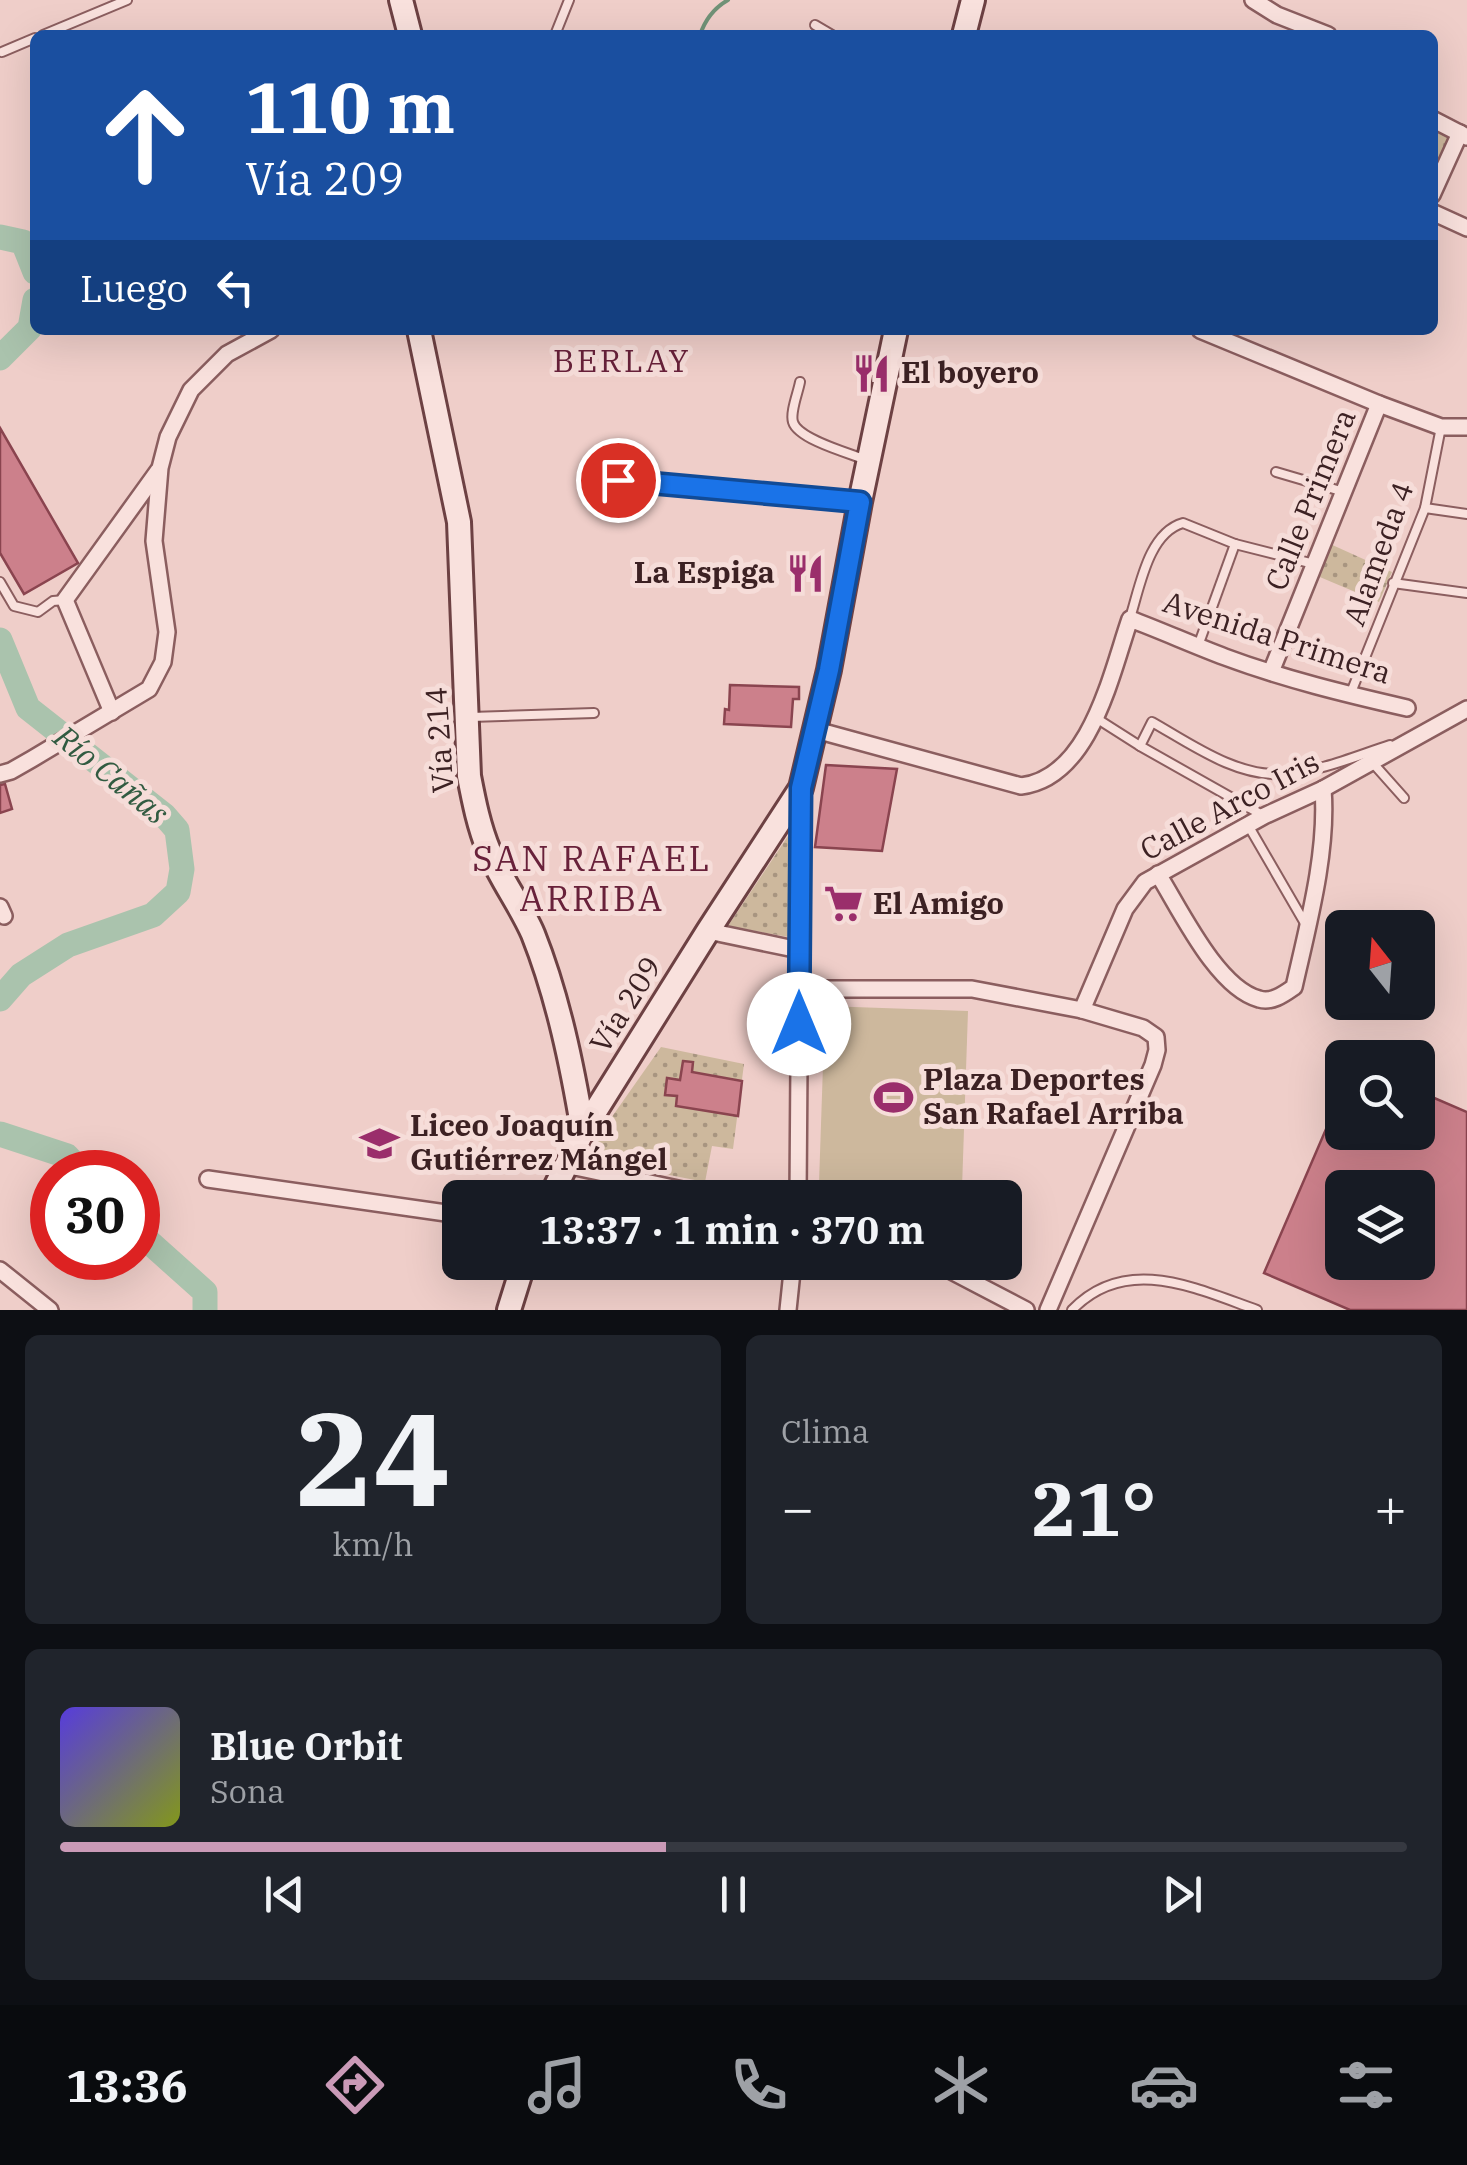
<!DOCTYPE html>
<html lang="es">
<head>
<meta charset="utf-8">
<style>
  body { margin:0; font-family:"IBM Plex Serif",serif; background:#20242c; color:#f1f3f6; height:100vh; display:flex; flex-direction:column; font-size:38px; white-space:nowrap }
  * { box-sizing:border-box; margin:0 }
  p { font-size:32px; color:#9ea1a6 }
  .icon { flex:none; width:55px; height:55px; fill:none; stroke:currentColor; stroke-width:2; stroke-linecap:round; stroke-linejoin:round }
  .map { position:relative; height:1310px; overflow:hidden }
  .side { display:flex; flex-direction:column; gap:25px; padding:25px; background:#0d0f14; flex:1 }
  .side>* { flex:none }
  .top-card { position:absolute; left:30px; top:30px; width:1408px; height:305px; border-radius:15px; box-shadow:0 10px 40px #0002; background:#1a4fa0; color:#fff; overflow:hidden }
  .needle { width:65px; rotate:343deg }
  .tools { position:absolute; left:1325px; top:910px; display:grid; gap:20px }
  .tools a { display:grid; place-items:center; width:110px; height:110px; border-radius:15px; background:#171b24; box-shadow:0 10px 40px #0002; font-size:50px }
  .speed { position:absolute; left:30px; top:1150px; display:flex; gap:20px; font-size:50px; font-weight:700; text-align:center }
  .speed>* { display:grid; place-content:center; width:130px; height:130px; border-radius:50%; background:#171b24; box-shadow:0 10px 40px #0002; line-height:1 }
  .speed .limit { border:15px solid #d22; background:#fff; color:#111 }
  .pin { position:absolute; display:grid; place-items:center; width:85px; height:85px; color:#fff; margin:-42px; border:5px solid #fff; border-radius:50%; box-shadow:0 2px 10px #0007 }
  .me { position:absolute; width:110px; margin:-55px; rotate:0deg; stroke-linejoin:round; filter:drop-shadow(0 0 8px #0008) }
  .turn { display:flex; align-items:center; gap:35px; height:210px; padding:0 50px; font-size:45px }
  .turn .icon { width:130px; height:130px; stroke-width:2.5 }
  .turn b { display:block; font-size:70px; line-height:85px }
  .then { display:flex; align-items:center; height:95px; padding:0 50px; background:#0003; gap:20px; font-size:38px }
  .big { font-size:75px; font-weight:800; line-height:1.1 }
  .side .tile { flex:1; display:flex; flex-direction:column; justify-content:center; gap:15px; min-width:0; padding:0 35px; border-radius:15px; background:#20242c }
  .side .dial { align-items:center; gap:0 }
  .dial b { font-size:130px; line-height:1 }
  .song { display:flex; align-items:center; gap:30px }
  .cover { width:120px; height:120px; border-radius:15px; background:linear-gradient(135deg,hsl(250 70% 55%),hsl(70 70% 35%)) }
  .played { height:10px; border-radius:5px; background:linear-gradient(90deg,#ca9ab7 45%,#363941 45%) }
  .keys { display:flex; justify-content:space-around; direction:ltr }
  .heat { display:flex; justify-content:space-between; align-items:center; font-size:55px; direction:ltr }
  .side .tiles { flex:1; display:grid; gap:25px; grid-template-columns:1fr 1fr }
  .tile:last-child { grid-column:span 2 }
  .trip { position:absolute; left:442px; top:1180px; width:580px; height:100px; border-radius:15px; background:#171b24; box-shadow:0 10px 40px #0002; font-weight:800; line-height:100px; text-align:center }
  .tab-bar { display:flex; height:160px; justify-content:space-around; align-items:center; background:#090b0e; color:#9ea1a6 }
  .tab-bar .icon { width:70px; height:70px }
  .tab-bar .selected { color:#ca9ab7 }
  .tab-bar b { font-size:45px; color:#f1f3f6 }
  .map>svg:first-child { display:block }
  .grass { fill:#cdb89d }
  .park { fill:url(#park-dots) }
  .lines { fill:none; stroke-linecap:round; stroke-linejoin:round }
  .stream { stroke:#709277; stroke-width:4 }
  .river { stroke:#aac3ad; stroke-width:25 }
  .building { fill:#cc808b; stroke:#8a444f; stroke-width:2.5; fill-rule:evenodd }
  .lane-casing { stroke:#8b5e5f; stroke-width:12 }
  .street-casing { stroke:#8b5e5f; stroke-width:20 }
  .secondary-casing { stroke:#6d4143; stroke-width:28 }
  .lane { stroke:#f9e1dd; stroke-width:8 }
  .street { stroke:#f9e1dd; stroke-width:15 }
  .secondary { stroke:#f9e1dd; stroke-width:22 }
  .route-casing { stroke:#114b97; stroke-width:25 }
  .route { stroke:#1a73e8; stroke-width:18 }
  .labels { text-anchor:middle; stroke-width:10; stroke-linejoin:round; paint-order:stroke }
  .poi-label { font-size:30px; font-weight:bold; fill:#3c2123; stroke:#f6ddd9; text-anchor:start }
  .street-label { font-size:30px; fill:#3c2123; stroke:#f6ddd9 }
  .neighbourhood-label { font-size:32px; letter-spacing:2.5px; fill:#68213a; stroke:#f6ddd9 }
  .water-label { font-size:32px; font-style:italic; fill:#315b41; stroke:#f6ddd9 }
  .quarter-label { font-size:35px; letter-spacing:2.5px; fill:#68213a; stroke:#f6ddd9 }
</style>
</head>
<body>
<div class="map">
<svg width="1467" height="1310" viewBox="0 0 1467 1310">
  <defs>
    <pattern id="park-dots" width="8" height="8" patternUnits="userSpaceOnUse" patternTransform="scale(2.5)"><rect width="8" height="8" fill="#cdb89d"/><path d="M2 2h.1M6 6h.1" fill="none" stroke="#a89580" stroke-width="1.8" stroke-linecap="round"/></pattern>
  </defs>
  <rect width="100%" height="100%" fill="#efcec9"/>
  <polygon class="grass" points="825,1006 968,1011 962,1188 819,1184"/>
  <g class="park">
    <polygon points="1433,124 1454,133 1433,179"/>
    <polygon points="1328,543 1392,572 1379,602 1315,575"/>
    <polygon points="790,833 794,938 728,926"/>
    <polygon points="661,1047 744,1064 733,1149 712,1146 705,1182 583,1158"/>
  </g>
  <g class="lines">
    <path class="stream" d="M700,35C705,20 714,8 728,0"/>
    <g class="river">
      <polyline points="0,237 23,242 35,272"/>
      <polyline points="0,358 30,328 35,300"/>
      <polyline points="0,640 28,708 164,815 177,830 182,869 178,892 153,915 68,945 21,975 0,999"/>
      <polyline points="0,1134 67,1156 82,1172"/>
      <polyline points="138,1232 205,1292 205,1310"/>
    </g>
  </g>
  <g class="building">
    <polygon points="0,428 78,563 24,594 0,553"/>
    <polygon points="730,685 799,687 799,699 793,699 791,727 724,724 725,709 729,710"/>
    <polygon points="826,765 897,769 882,851 815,847"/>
    <polygon points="5,784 12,809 0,813 0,785"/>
    <polygon points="683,1061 693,1062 692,1072 742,1081 738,1116 676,1106 677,1096 665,1095 667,1078 680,1080"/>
    <path d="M1418,1091L1467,1112V1310H1350L1264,1273L1342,1092V1132H1418ZM1342,1188H1418V1262H1342Z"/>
  </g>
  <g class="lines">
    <defs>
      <g id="lane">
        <polyline points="815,25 832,35"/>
        <polyline points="43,35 127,0"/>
        <polyline points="555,35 569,0"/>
        <polyline points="2,52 35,38"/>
        <path d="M800,382C798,393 790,412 793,422C798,439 848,453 864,459"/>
        <polyline points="1276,472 1344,492"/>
        <polyline points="1425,508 1467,514"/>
        <polyline points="0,582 14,606 38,612 53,601 65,600"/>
        <polyline points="1393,583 1467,593"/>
        <path d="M1130,618C1140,587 1148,533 1183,523L1235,544L1314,564"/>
        <polyline points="1198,646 1235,544"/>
        <polyline points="1350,695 1425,508 1441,427"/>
        <polyline points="471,717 594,713"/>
        <polyline points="1096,718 1140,746 1264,816"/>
        <path d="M1140,746L1152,722C1191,744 1236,777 1283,774C1319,772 1356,756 1390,745"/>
        <polyline points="1372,762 1404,798"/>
        <polyline points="1248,825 1306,925"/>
        <path d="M1072,1310C1126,1254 1195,1288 1257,1310"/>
      </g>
      <g id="street">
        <polyline points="1253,0 1277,15 1328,35"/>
        <polyline points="1432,119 1467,137"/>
        <polyline points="1432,195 1460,133"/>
        <polyline points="1432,212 1467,228"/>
        <polyline points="1200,330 1379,404 1441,427 1467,427"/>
        <polyline points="618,480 860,502"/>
        <polyline points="1271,672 1379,404"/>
        <polyline points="112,712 65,600 158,471"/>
        <path d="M816,730L1021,786C1090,778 1111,674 1130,619C1162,631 1193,645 1225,657C1284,679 1346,694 1407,708"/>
        <polyline points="0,774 11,771 32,759 149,689 163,662 167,632 154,541 160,468 168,437 191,390 227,354 271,330"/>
        <path d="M1158,874C1180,909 1217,988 1259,999C1272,1003 1284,994 1294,987C1308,925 1328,852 1323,789"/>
        <polyline points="0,907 4,916"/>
        <polyline points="708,931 799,950"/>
        <polyline points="799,989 972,989 1082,1010 1143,1028 1156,1037 1157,1050 1153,1065 1048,1310"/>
        <polyline points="1082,1010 1125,909 1145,882 1264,816 1323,789 1467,709"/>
        <polyline points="566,1165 720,1198"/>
        <polyline points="208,1179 460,1215"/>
        <polyline points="798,1198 801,792"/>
        <polyline points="934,1262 1026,1310"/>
        <polyline points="0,1270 50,1310"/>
        <polyline points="788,1310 793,1262"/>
      </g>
      <g id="secondary">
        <polyline points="401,0 410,35"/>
        <polyline points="964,35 973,0"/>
        <path d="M419,330L459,522L469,776C474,802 479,827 489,851C501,880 521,906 533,934C558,997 572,1065 583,1131"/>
        <polyline points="550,1198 583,1131 708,931 801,788 829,670 860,502 896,330"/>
        <polyline points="509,1310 524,1262"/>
      </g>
    </defs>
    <use href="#lane" class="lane-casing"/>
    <use href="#street" class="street-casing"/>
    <use href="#secondary" class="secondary-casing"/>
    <use href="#lane" class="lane"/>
    <use href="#street" class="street"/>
    <use href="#secondary" class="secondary"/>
  </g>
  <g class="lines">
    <defs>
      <polyline id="route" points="618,480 860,502 829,670 801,788 799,1024"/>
    </defs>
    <use href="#route" class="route-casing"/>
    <use href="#route" class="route"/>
  </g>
  <defs>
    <symbol id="restaurant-bare" viewBox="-9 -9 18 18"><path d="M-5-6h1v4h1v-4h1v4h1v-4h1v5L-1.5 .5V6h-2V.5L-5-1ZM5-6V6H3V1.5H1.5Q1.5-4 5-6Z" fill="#9a2e6b" stroke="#f6ddd9" stroke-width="2.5" paint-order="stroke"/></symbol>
    <symbol id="supermarket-bare" viewBox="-9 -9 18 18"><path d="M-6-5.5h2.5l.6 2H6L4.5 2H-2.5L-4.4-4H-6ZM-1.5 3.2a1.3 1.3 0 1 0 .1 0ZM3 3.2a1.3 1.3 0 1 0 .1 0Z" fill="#9a2e6b" stroke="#f6ddd9" stroke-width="2.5" paint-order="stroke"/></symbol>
    <symbol id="stadium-bare" viewBox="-9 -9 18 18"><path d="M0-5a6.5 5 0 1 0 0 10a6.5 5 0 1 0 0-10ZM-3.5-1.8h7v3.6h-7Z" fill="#9a2e6b" stroke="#f6ddd9" stroke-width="2.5" paint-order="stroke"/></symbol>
    <symbol id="school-bare" viewBox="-9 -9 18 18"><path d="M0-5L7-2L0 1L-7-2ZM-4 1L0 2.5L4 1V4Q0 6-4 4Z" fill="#9a2e6b" stroke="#f6ddd9" stroke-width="2.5" paint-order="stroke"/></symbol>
  </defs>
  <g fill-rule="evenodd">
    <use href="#restaurant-bare" x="844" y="346" width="55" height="55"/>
    <use href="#restaurant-bare" x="778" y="546" width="55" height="55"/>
    <use href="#supermarket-bare" x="816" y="876" width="55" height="55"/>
    <use href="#stadium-bare" x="866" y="1070" width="55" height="55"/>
    <use href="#school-bare" x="352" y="1116" width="55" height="55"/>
  </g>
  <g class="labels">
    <g class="poi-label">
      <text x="901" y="383">El boyero</text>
      <text x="775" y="583" text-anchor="end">La Espiga</text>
      <text x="873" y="914">El Amigo</text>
      <text x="923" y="1090">Plaza Deportes<tspan x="923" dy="34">San Rafael Arriba</tspan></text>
      <text x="410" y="1136">Liceo Joaquín<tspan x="410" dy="34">Gutiérrez Mángel</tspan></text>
    </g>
    <g class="street-label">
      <text transform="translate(1311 500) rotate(-68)" y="10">Calle Primera</text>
      <text transform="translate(1379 554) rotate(-70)" y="10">Alameda 4</text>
      <text transform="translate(1277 638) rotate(18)" y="10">Avenida Primera</text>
      <text transform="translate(440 740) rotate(-94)" y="10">Vía 214</text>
      <text transform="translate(1230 806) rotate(-28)" y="10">Calle Arco Iris</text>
      <text transform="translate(626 1005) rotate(-58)" y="10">Vía 209</text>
    </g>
    <g class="neighbourhood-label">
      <text x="622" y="372">BERLAY</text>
    </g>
    <g class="water-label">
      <text transform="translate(111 775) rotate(39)" y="11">Río Cañas</text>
    </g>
    <g class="quarter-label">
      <text x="592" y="871">SAN RAFAEL<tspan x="592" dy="40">ARRIBA</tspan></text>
    </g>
  </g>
</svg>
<div class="tools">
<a><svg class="needle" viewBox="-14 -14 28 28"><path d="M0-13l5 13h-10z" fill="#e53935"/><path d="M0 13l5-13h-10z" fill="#9ea1a6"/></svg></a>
<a><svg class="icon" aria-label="search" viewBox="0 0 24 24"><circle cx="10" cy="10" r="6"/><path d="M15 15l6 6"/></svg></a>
<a><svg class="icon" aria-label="layers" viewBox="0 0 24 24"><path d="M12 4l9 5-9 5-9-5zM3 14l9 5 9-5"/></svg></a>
</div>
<div class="speed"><div class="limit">30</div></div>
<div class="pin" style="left:618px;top:480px;background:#d93025"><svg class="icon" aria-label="arrive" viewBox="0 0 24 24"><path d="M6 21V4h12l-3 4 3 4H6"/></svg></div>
<svg class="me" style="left:799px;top:1024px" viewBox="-20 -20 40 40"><circle r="19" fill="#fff"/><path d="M0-13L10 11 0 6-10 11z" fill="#1a73e8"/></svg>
<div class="trip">13:37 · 1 min · 370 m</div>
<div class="top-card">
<div class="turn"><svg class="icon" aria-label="ahead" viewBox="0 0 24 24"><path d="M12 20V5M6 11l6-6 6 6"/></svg><div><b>110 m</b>Vía 209</div></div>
<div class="then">Luego<svg class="icon" aria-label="left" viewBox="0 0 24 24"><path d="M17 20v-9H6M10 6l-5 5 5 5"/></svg></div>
</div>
</div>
<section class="side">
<div class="tiles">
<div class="tile dial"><b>24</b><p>km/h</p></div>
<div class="tile"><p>Clima</p>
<div class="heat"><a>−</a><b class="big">21°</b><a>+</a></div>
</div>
<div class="tile">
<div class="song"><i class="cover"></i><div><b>Blue Orbit</b><p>Sona</p></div></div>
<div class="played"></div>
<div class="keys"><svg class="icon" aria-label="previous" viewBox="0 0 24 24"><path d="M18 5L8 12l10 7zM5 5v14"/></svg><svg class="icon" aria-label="pause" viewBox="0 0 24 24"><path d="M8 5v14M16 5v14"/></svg><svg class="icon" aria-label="next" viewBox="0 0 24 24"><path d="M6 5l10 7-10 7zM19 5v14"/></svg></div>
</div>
</div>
</section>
<nav class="tab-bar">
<b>13:36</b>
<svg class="icon selected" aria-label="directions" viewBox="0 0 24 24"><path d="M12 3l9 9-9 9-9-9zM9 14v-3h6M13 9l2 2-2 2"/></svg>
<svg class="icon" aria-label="music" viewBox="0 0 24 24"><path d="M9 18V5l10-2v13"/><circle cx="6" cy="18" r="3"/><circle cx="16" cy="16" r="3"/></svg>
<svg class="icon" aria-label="phone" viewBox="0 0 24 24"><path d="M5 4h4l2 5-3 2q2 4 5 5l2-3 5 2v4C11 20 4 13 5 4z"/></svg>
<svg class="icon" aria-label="climate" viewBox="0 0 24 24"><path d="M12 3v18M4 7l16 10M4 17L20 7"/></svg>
<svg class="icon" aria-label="car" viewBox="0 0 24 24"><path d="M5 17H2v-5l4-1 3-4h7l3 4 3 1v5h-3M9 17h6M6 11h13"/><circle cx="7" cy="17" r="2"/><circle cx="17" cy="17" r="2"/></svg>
<svg class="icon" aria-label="filters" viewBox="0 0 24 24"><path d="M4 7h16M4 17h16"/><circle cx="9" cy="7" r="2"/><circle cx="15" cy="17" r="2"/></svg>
</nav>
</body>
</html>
